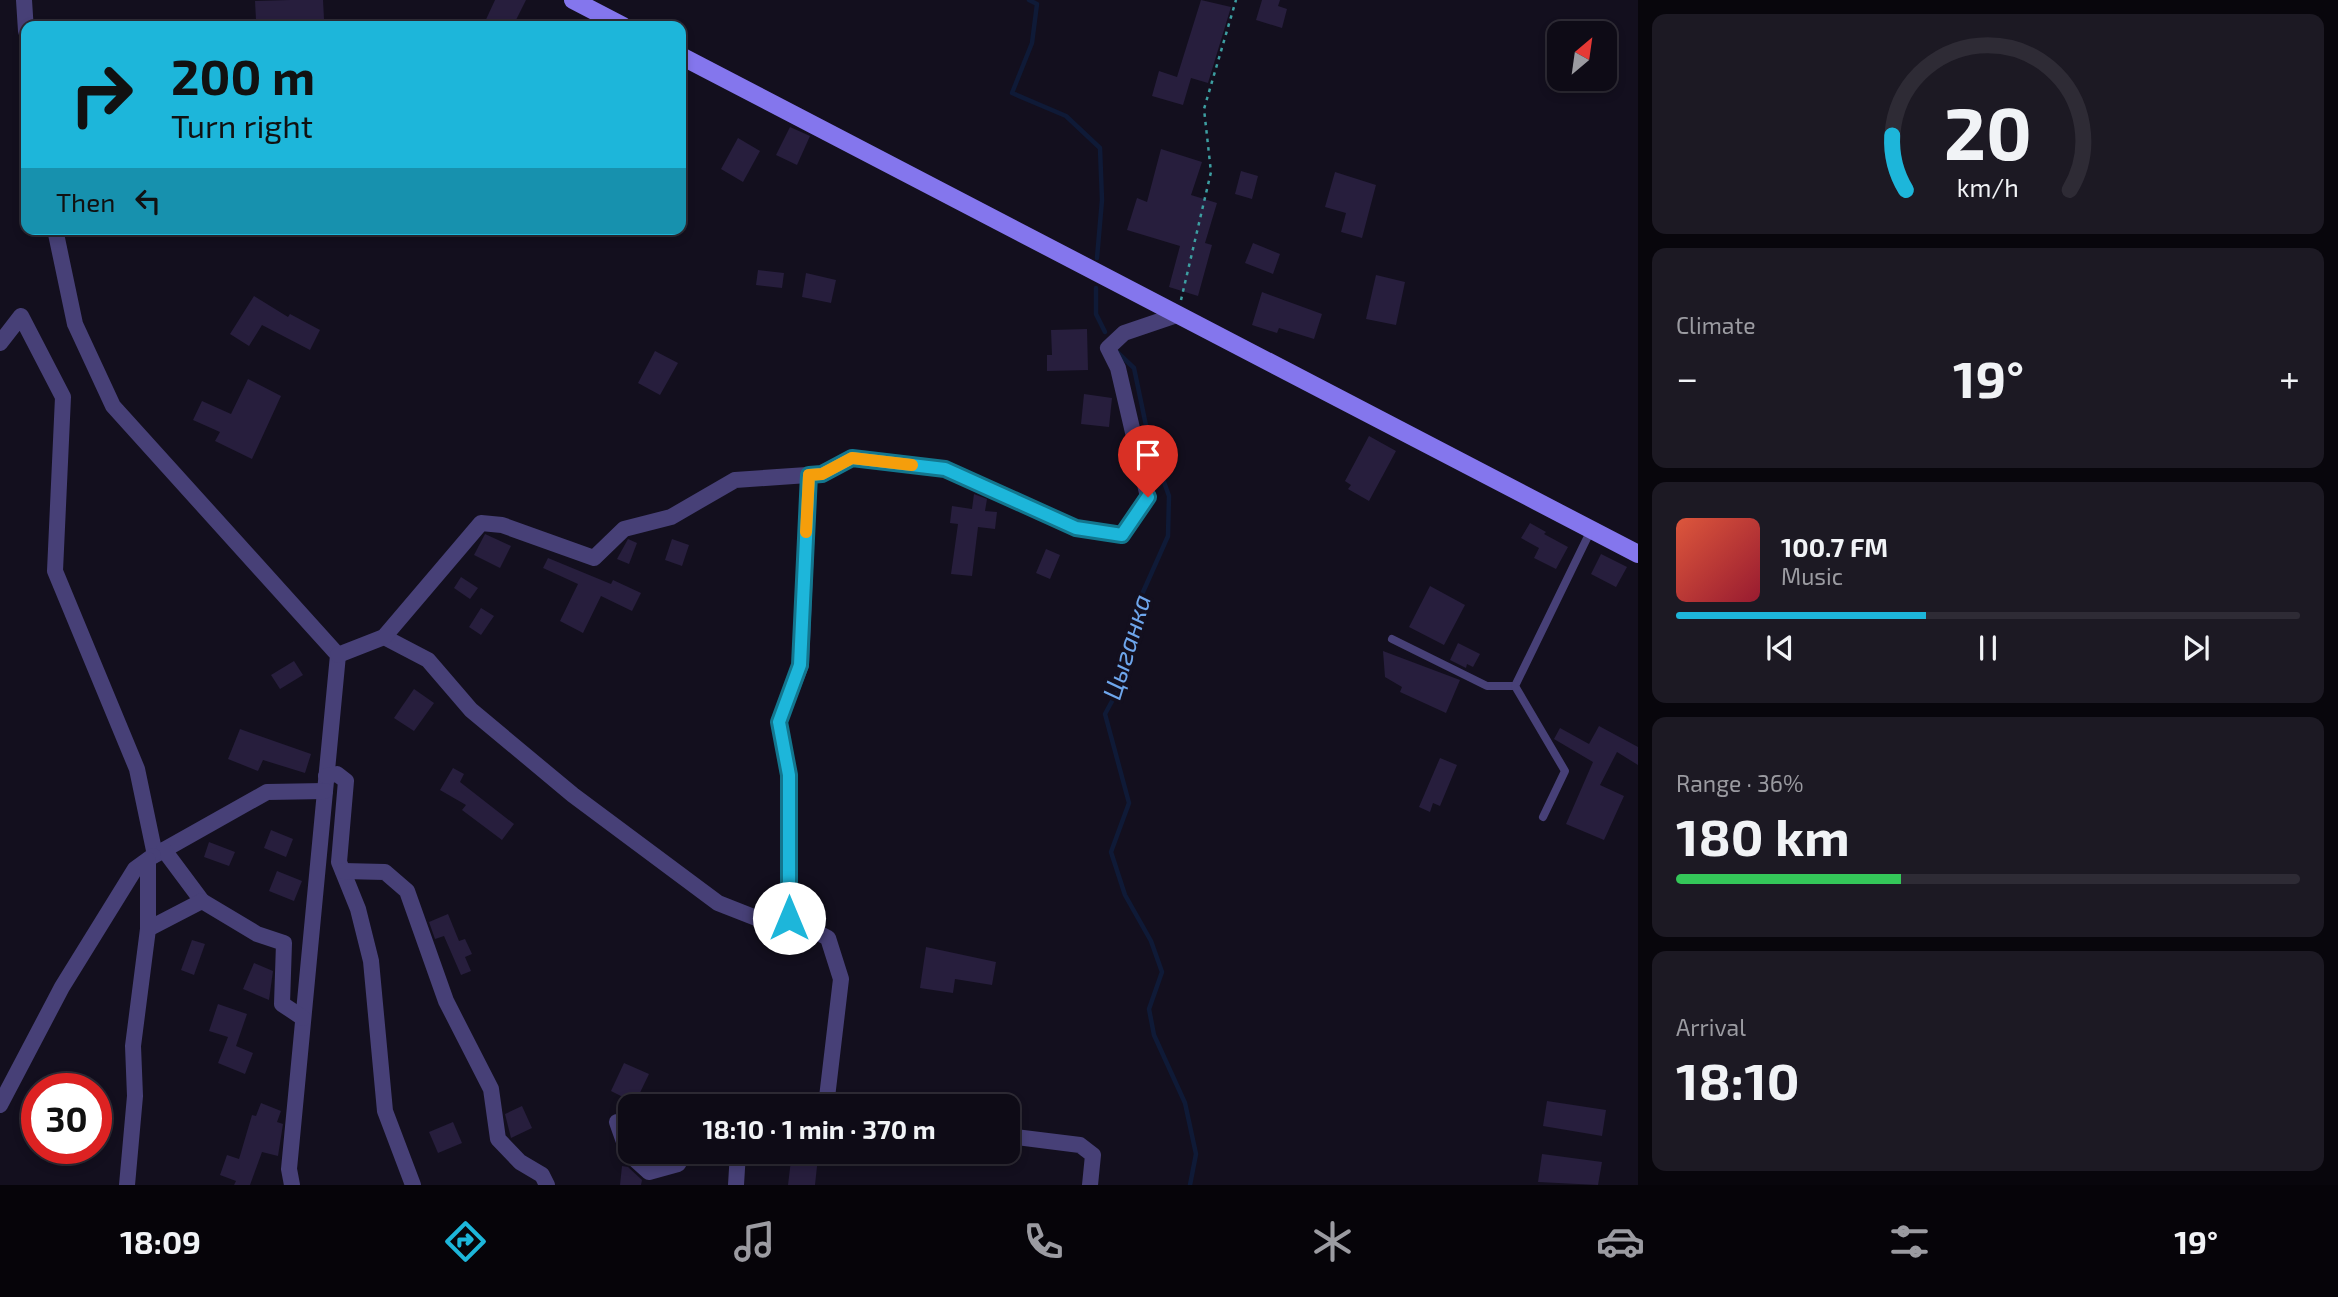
<!DOCTYPE html>
<html lang="en">
<head>
<meta charset="utf-8">
<style>
  body { margin:0; font-family:"Exo 2",sans-serif; background:#1c1923; color:#f1f3f6; height:100vh; display:flex; flex-direction:column; font-size:26px; white-space:nowrap }
  * { box-sizing:border-box; margin:0 }
  p { font-size:23px; color:#9b9ba1 }
  .icon { flex:none; width:38px; height:38px; fill:none; stroke:currentColor; stroke-width:2; stroke-linecap:round; stroke-linejoin:round }
  .map { position:relative; flex:1; overflow:hidden }
  .sheet { display:flex; flex-direction:column; gap:14px; padding:14px; background:#08060c; width:700px }
  .sheet>* { flex:none }
  .banner { position:absolute; left:21px; top:21px; width:665px; height:214px; border-radius:14px; box-shadow:0 4px 10px #0003,0 0 0 2px #2e2b35; background:#1db6da; color:#111; overflow:hidden }
  .needle { width:46px; rotate:29deg }
  .controls { position:absolute; left:1547px; top:21px; display:grid; gap:14px }
  .controls a { display:grid; place-items:center; width:70px; height:70px; border-radius:14px; background:#0e0b16; box-shadow:0 4px 10px #0003,0 0 0 2px #2e2b35; font-size:35px }
  .speed { position:absolute; left:21px; top:1073px; display:flex; gap:14px; font-size:35px; font-weight:700; text-align:center }
  .speed>* { display:grid; place-content:center; width:91px; height:91px; border-radius:50%; background:#0e0b16; box-shadow:0 4px 10px #0003,0 0 0 2px #2e2b35; line-height:1 }
  .speed .limit { border:10px solid #d22; background:#fff; color:#111 }
  .pin { position:absolute; display:grid; place-items:center; width:60px; height:60px; color:#fff; margin:-72px -30px; border-radius:50% 50% 50% 0; rotate:-45deg; box-shadow:0 0 7px #0007 }
  .pin .icon { rotate:45deg }
  .me { position:absolute; width:77px; margin:-38px; rotate:0deg; stroke-linejoin:round; filter:drop-shadow(0 0 5px #0008) }
  .turn { display:flex; align-items:center; gap:24px; height:147px; padding:0 35px; font-size:32px }
  .turn .icon { width:91px; height:91px; stroke-width:2.5 }
  .turn b { display:block; font-size:49px; line-height:60px }
  .then { display:flex; align-items:center; height:66px; padding:0 35px; background:#0003; gap:14px; font-size:26px }
  .big { font-size:52px; font-weight:700; line-height:1.1 }
  .sheet .tile { flex:1; display:flex; flex-direction:column; justify-content:center; gap:10px; min-width:0; padding:0 24px; border-radius:14px; background:#1c1923 }
  .sheet .dial { align-items:center; gap:0 }
  .dial svg { height:182px; overflow:visible; fill:none; stroke:#2e2b35; stroke-width:7; stroke-linecap:round; text-anchor:middle }
  .dial text { fill:#f1f3f6; stroke:none }
  .song { display:flex; align-items:center; gap:21px }
  .cover { width:84px; height:84px; border-radius:10px; background:linear-gradient(135deg,hsl(10 70% 55%),hsl(350 70% 35%)) }
  .played { height:7px; border-radius:4px; background:linear-gradient(90deg,#1db6da 40%,#2e2b35 40%) }
  .keys { display:flex; justify-content:space-around; direction:ltr }
  .heat { display:flex; justify-content:space-between; align-items:center; font-size:38px; direction:ltr }
  .charge { height:10px; border-radius:5px; background:linear-gradient(90deg,#34c759 36%,#2e2b35 0) }
  .trip { position:absolute; left:618px; top:1094px; width:402px; height:70px; border-radius:14px; background:#0e0b16; box-shadow:0 4px 10px #0003,0 0 0 2px #2e2b35; font-weight:700; line-height:70px; text-align:center }
  .tab-bar { display:flex; height:112px; justify-content:space-around; align-items:center; background:#060409; color:#9b9ba1 }
  .tab-bar .icon { width:49px; height:49px }
  .tab-bar .active { color:#1db6da }
  .tab-bar b { font-size:32px; color:#f1f3f6 }
  main { display:flex; flex:1; min-height:0 }
  .map>svg:first-child { display:block }
  .lines { fill:none; stroke-linecap:round; stroke-linejoin:round }
  .stream { stroke:#0f1a37; stroke-width:4.5 }
  .building { fill:#271e3d }
  .path { stroke:#3d9fa2; stroke-width:2.5; stroke-dasharray:3.5 5; stroke-linecap:butt }
  .lane { stroke:#474077; stroke-width:8 }
  .street { stroke:#474077; stroke-width:16 }
  .secondary { stroke:#8476ed; stroke-width:18 }
  .route-casing { stroke:#13768e; stroke-width:18 }
  .route { stroke:#1db6da; stroke-width:12 }
  .slow { stroke:#f59e0b; stroke-width:12 }
  .labels { text-anchor:middle; stroke-width:7; stroke-linejoin:round; paint-order:stroke }
  .water-label { font-size:26px; font-style:italic; fill:#6ea6ec; stroke:#130f1e }
</style>
</head>
<body>
<main>
<div class="map">
<svg width="1638" height="1185" viewBox="0 0 1638 1185">
  <rect width="100%" height="100%" fill="#130f1e"/>
  <g class="lines">
    <g class="stream">
      <polyline points="1029,0 1037,4 1032,43 1012,93 1066,116 1100,148 1102,200 1097,258"/>
      <polyline points="1096,288 1096,314 1105,332"/>
      <polyline points="1117,352 1134,368 1149,440 1169,496 1168,536 1135,610 1117,692 1105,714 1129,803 1111,852 1125,895 1151,941 1162,972 1149,1009 1154,1035 1185,1103 1196,1154 1190,1185"/>
    </g>
  </g>
  <g class="building">
    <polygon points="290,0 323,0 324,19 256,20 255,1"/>
    <polygon points="495,0 526,0 513,26 483,26"/>
    <polygon points="1201,0 1231,7 1208,83 1191,78 1183,105 1152,96 1159,71 1177,77"/>
    <polygon points="1262,0 1280,0 1278,6 1287,9 1282,28 1256,20"/>
    <polygon points="790,127 810,136 797,165 776,155"/>
    <polygon points="738,138 760,151 743,182 721,169"/>
    <polygon points="1161,149 1202,162 1191,195 1217,203 1205,243 1212,245 1198,296 1169,287 1180,246 1127,230 1137,198 1147,202"/>
    <polygon points="1241,171 1258,176 1252,199 1235,194"/>
    <polygon points="1335,172 1376,185 1362,238 1341,232 1346,213 1325,207"/>
    <polygon points="1253,243 1280,254 1273,274 1245,263"/>
    <polygon points="758,270 784,273 782,288 756,285"/>
    <polygon points="806,273 836,280 831,303 802,297"/>
    <polygon points="1376,275 1405,282 1396,325 1366,319"/>
    <polygon points="1262,292 1322,314 1314,339 1279,328 1277,333 1252,325"/>
    <polygon points="254,296 288,317 290,314 320,330 310,350 262,325 249,346 230,334"/>
    <polygon points="1087,329 1088,370 1047,371 1047,355 1052,355 1051,330"/>
    <polygon points="655,351 678,363 660,395 638,383"/>
    <polygon points="248,379 281,396 252,459 215,441 220,432 193,420 202,401 231,414"/>
    <polygon points="1084,394 1112,398 1109,427 1081,424"/>
    <polygon points="1369,436 1396,451 1369,501 1348,489 1351,485 1345,481"/>
    <polygon points="974,494 987,499 985,511 997,512 995,529 978,527 972,576 951,574 958,524 950,523 952,506 972,509"/>
    <polygon points="1530,523 1546,532 1544,534 1568,547 1556,569 1534,558 1539,548 1521,538"/>
    <polygon points="485,534 511,546 500,568 474,555"/>
    <polygon points="628,539 637,543 629,564 617,559"/>
    <polygon points="672,539 689,545 682,566 665,560"/>
    <polygon points="1046,549 1060,555 1050,579 1036,573"/>
    <polygon points="1601,554 1627,567 1616,587 1591,574"/>
    <polygon points="548,558 611,584 613,580 641,593 632,611 601,596 583,633 560,621 578,584 543,568"/>
    <polygon points="461,577 478,588 470,599 454,588"/>
    <polygon points="1430,586 1465,605 1444,645 1409,627"/>
    <polygon points="481,608 494,616 481,635 469,627"/>
    <polygon points="1458,643 1480,654 1473,667 1467,664 1466,668 1450,660"/>
    <polygon points="1383,651 1460,680 1446,713 1400,692 1402,687 1385,677"/>
    <polygon points="294,661 303,675 280,689 271,675"/>
    <polygon points="414,689 434,703 414,731 394,718"/>
    <polygon points="1599,726 1638,747 1638,765 1617,752 1600,785 1624,796 1604,840 1566,824 1593,762 1554,739 1560,728 1589,744"/>
    <polygon points="240,729 311,754 305,773 263,760 258,771 228,759"/>
    <polygon points="1440,758 1457,765 1440,806 1433,803 1430,812 1419,807"/>
    <polygon points="453,768 464,774 460,782 514,824 502,840 462,810 466,805 440,790"/>
    <polygon points="271,830 293,839 286,857 264,848"/>
    <polygon points="209,842 235,852 229,866 204,857"/>
    <polygon points="277,871 302,881 294,901 269,891"/>
    <polygon points="448,914 459,941 465,939 472,954 465,957 471,971 461,975 444,936 435,939 429,922"/>
    <polygon points="192,940 205,944 194,975 181,970"/>
    <polygon points="926,947 996,962 992,985 955,979 953,993 920,988"/>
    <polygon points="254,963 273,971 269,1000 243,989"/>
    <polygon points="218,1004 247,1014 236,1046 253,1053 245,1074 218,1063 228,1037 209,1031"/>
    <polygon points="624,1063 649,1074 635,1103 611,1091"/>
    <polygon points="1547,1101 1606,1110 1602,1136 1543,1126"/>
    <polygon points="261,1103 281,1111 277,1122 283,1124 278,1156 262,1152 250,1185 234,1185 236,1181 220,1175 227,1155 239,1159 252,1115 256,1116"/>
    <polygon points="522,1106 532,1128 511,1138 505,1114"/>
    <polygon points="453,1122 462,1143 438,1153 429,1132"/>
    <polygon points="792,1152 807,1152 806,1155 818,1157 815,1185 788,1185"/>
    <polygon points="1542,1154 1602,1162 1598,1185 1538,1182"/>
    <polygon points="622,1166 628,1167 642,1180 641,1185 620,1185"/>
  </g>
  <g class="lines">
    <polyline class="path" points="1181,300 1211,172 1204,109 1236,0"/>
    <g class="lane">
      <polyline points="1392,639 1487,686 1515,686"/>
      <polyline points="1543,817 1565,771 1515,686 1591,530"/>
    </g>
    <g class="street">
      <polyline points="24,0 26,31"/>
      <polyline points="55,229 75,324 113,406 338,655 289,1169 292,1185"/>
      <polyline points="0,343 21,316 63,397 55,571 137,769 155,855 267,792 325,791"/>
      <polyline points="809,475 801,665 779,721 789,775 789,918 828,938 841,979 826,1106"/>
      <polyline points="384,637 428,660 471,710 573,795 718,903 764,921 789,918"/>
      <polyline points="338,655 384,637 481,523 502,525 594,558 624,529 671,517 735,480 822,474 852,458 945,469 1076,528 1122,535 1148,497 1118,368 1108,348 1124,333 1177,315"/>
      <polyline points="326,776 337,774 346,781 339,862 358,909 371,961 385,1111 413,1185"/>
      <polyline points="164,850 202,901"/>
      <polyline points="343,871 385,872 407,891 446,1001 491,1089 498,1139 520,1162 542,1175 547,1185"/>
      <polyline points="148,929 202,901 257,934 284,943 282,1004 303,1018"/>
      <polyline points="0,1105 62,987 135,869 153,856"/>
      <polyline points="617,1122 628,1153 649,1172 678,1164 685,1152"/>
      <polyline points="1008,1136 1080,1145 1093,1155 1090,1185"/>
      <polyline points="127,1185 135,1096 133,1046 148,929 148,860"/>
      <polyline points="736,1185 738,1152"/>
    </g>
    <g class="secondary">
      <polyline points="573,0 623,26"/>
      <polyline points="681,56 1638,554"/>
    </g>
  </g>
  <g class="lines">
    <defs>
      <polyline id="route" points="789,918 789,775 779,722 800,665 809,475 822,474 852,458 945,469 1076,528 1122,535 1148,497"/>
    </defs>
    <use href="#route" class="route-casing"/>
    <use href="#route" class="route"/>
    <polyline class="slow" points="806,532 809,475 822,474 852,458 912,465"/>
  </g>
  <g class="labels">
    <g class="water-label">
      <text transform="translate(1127 647) rotate(-73)" y="9">Цыганка</text>
    </g>
  </g>
</svg>
<div class="controls">
<a><svg class="needle" viewBox="-14 -14 28 28"><path d="M0-13l5 13h-10z" fill="#e53935"/><path d="M0 13l5-13h-10z" fill="#9b9ba1"/></svg></a>
</div>
<div class="speed"><div class="limit">30</div></div>
<div class="pin" style="left:1148px;top:497px;background:#d93025"><svg class="icon" aria-label="arrive" viewBox="0 0 24 24"><path d="M6 21V4h12l-3 4 3 4H6"/></svg></div>
<svg class="me" style="left:789px;top:918px" viewBox="-20 -20 40 40"><circle r="19" fill="#fff"/><path d="M0-13L10 11 0 6-10 11z" fill="#1db6da"/></svg>
<div class="trip">18:10 · 1 min · 370 m</div>
<div class="banner">
<div class="turn"><svg class="icon" aria-label="right" viewBox="0 0 24 24"><path d="M7 20v-9h11M14 6l5 5-5 5"/></svg><div><b>200 m</b>Turn right</div></div>
<div class="then">Then<svg class="icon" aria-label="left" viewBox="0 0 24 24"><path d="M17 20v-9H6M10 6l-5 5 5 5"/></svg></div>
</div>
</div>
<section class="sheet">
<div class="tile dial"><svg viewBox="0 0 100 80">
<path d="M14 69A42 42 0 1 1 86 69"/>
<path d="M14 69A42 42 0 0 1 8 45" stroke="#1db6da"/>
<text x="50" y="56" font-size="32" font-weight="700">20</text>
<text x="50" y="72" font-size="11">km/h</text>
</svg></div>
<div class="tile"><p>Climate</p>
<div class="heat"><a>−</a><b class="big">19°</b><a>+</a></div>
</div>
<div class="tile">
<div class="song"><i class="cover"></i><div><b>100.7 FM</b><p>Music</p></div></div>
<div class="played"></div>
<div class="keys"><svg class="icon" aria-label="previous" viewBox="0 0 24 24"><path d="M18 5L8 12l10 7zM5 5v14"/></svg><svg class="icon" aria-label="pause" viewBox="0 0 24 24"><path d="M8 5v14M16 5v14"/></svg><svg class="icon" aria-label="next" viewBox="0 0 24 24"><path d="M6 5l10 7-10 7zM19 5v14"/></svg></div>
</div>
<div class="tile"><p>Range · 36%</p><b class="big">180 km</b><div class="charge"></div></div>
<div class="tile"><p>Arrival</p><b class="big">18:10</b></div>
</section>
</main>
<nav class="tab-bar">
<b>18:09</b>
<svg class="icon active" aria-label="directions" viewBox="0 0 24 24"><path d="M12 3l9 9-9 9-9-9zM9 14v-3h6M13 9l2 2-2 2"/></svg>
<svg class="icon" aria-label="music" viewBox="0 0 24 24"><path d="M9 18V5l10-2v13"/><circle cx="6" cy="18" r="3"/><circle cx="16" cy="16" r="3"/></svg>
<svg class="icon" aria-label="phone" viewBox="0 0 24 24"><path d="M5 4h4l2 5-3 2q2 4 5 5l2-3 5 2v4C11 20 4 13 5 4z"/></svg>
<svg class="icon" aria-label="climate" viewBox="0 0 24 24"><path d="M12 3v18M4 7l16 10M4 17L20 7"/></svg>
<svg class="icon" aria-label="car" viewBox="0 0 24 24"><path d="M5 17H2v-5l4-1 3-4h7l3 4 3 1v5h-3M9 17h6M6 11h13"/><circle cx="7" cy="17" r="2"/><circle cx="17" cy="17" r="2"/></svg>
<svg class="icon" aria-label="filters" viewBox="0 0 24 24"><path d="M4 7h16M4 17h16"/><circle cx="9" cy="7" r="2"/><circle cx="15" cy="17" r="2"/></svg>
<b>19°</b>
</nav>
</body>
</html>
